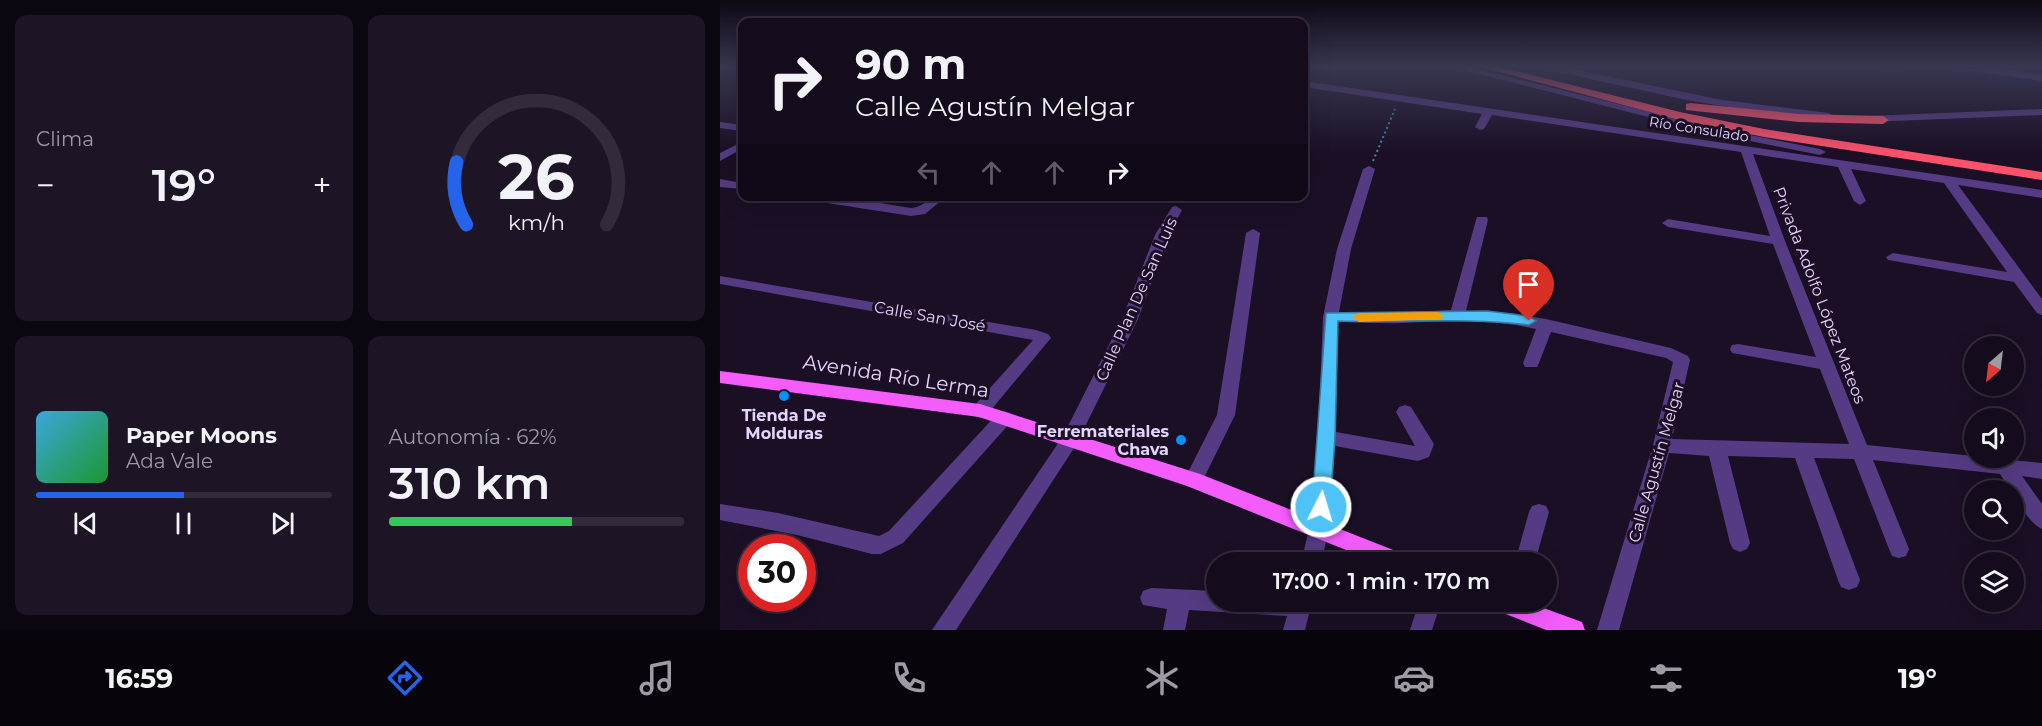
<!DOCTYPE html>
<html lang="es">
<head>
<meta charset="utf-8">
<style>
  body { margin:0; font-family:Montserrat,sans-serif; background:#1d1425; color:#f1f3f6; height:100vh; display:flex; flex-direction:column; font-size:22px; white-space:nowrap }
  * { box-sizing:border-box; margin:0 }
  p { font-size:20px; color:#9d9ba3 }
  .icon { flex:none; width:33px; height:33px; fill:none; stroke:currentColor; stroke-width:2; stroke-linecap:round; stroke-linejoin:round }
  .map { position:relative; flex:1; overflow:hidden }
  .side { display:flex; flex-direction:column; gap:15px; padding:15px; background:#0b060f; width:720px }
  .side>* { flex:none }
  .top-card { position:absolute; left:18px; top:18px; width:570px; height:183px; border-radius:12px; box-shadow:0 6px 24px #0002,0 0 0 2px #332b3b; background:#140b1c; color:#f1f3f6; overflow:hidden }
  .needle { width:39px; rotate:208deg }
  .controls { position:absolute; left:1244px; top:336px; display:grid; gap:12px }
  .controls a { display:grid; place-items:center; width:60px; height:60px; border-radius:50%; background:#140b1c; box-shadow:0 6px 24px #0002,0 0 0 2px #332b3b; font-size:30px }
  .speed { position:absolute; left:18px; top:534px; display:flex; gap:12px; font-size:30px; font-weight:700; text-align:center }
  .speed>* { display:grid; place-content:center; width:78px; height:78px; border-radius:50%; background:#140b1c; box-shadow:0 6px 24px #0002,0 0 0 2px #332b3b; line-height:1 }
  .speed .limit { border:9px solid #d22; background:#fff; color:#111 }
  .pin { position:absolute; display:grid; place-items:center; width:51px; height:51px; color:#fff; margin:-62px -26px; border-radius:50% 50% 50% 0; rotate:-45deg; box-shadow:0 0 6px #0007 }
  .pin .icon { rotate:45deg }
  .me { position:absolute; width:66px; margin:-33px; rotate:5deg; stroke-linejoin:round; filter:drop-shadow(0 0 4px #0008) }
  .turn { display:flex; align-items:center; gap:21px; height:126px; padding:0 18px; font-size:27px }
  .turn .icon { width:78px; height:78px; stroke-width:2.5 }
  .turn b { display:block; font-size:42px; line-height:51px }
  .lanes { display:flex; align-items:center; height:57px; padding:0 18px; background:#0003; justify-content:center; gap:30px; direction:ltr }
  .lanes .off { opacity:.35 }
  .big { font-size:45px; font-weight:600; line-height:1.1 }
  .side .card { flex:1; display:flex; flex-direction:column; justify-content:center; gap:9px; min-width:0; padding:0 21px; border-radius:12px; background:#1d1425 }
  .side .dial { align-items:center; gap:0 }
  .dial svg { height:156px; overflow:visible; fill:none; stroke:#332b3b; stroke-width:7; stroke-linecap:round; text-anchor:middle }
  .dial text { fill:#f1f3f6; stroke:none }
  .song { display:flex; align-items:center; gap:18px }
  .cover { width:72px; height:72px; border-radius:9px; background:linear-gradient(135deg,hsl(200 70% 55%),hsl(130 70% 35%)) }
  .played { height:6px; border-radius:3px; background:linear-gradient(90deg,#2563eb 50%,#332b3b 50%) }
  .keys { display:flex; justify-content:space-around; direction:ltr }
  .heat { display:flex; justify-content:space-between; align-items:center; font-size:33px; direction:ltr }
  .charge { height:9px; border-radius:4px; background:linear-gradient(90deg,#34c759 62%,#332b3b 0) }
  .side .tiles { flex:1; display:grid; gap:15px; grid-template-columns:repeat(2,1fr) }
  .trip { position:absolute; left:486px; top:552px; width:351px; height:60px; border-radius:30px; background:#140b1c; box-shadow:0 6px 24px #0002,0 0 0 2px #332b3b; font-weight:600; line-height:60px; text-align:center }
  .menu { display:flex; height:96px; justify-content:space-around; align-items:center; background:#08040b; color:#9d9ba3 }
  .menu .icon { width:42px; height:42px }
  .menu .selected { color:#2563eb }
  .menu b { font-size:27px; color:#f1f3f6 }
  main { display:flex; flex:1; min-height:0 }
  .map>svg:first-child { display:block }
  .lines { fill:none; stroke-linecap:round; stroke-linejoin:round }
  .stream { stroke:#0b0d42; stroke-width:4 }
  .path { stroke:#3192b5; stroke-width:2; stroke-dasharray:2 3; stroke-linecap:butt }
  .minor { fill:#553b83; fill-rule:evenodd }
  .major { fill:#f45cfc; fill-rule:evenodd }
  .highway { fill:#fc516b; fill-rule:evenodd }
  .route { fill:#4fc3f7; stroke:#337fa1; stroke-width:1.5 }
  .slow { fill:#f59e0b }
  .poi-dot { fill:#0491f9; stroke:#1a0f25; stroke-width:2 }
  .labels { text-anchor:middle; stroke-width:6; stroke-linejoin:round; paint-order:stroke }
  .far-street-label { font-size:14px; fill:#e6d3fe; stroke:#1a0f25 }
  .street-label { font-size:16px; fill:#e6d3fe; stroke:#1a0f25 }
  .poi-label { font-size:16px; font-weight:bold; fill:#e6d3fe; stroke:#1a0f25 }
  .near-street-label { font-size:20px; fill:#e6d3fe; stroke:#1a0f25 }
</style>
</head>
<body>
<main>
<section class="side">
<div class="tiles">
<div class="card"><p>Clima</p>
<div class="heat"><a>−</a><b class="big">19°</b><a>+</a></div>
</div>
<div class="card dial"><svg viewBox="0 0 100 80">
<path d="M14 69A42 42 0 1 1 86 69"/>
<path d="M14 69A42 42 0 0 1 9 37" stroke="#2563eb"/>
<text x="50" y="56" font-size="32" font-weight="700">26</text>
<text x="50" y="72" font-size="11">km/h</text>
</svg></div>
<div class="card">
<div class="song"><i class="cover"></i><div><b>Paper Moons</b><p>Ada Vale</p></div></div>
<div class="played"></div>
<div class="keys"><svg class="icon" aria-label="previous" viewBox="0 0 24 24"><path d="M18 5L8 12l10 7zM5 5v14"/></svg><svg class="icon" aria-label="pause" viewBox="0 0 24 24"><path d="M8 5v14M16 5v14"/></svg><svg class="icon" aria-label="next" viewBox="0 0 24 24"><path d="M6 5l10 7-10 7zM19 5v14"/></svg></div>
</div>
<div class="card"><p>Autonomía · 62%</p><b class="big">310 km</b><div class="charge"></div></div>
</div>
</section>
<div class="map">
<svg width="1322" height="630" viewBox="0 0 1322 630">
  <rect width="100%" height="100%" fill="#1a0f25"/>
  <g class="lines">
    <polyline class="stream" points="1158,66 1322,86"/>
    <polyline class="path" points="653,161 675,109"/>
    <g class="minor">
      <polygon points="728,66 744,66 991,127 1100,149 1106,152 1100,155 991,133"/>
      <polygon points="822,66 838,66 1002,100 1109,113 1114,116 1109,119 1038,112 967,100 861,77"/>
      <polygon points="1235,66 1259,66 1322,75 1322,81 1239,69"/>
      <path d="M584,81L1322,190V198L1238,185L1322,299V315L1317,313L1294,282L1168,260L1166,257L1173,253L1287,272L1224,183L1131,169L1146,201L1140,205L1134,201L1118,167L1033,154L1065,241L1147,445L1322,463V479L1302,476L1322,504V529C1307,523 1289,487 1280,474L1153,460L1189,549L1186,556L1179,558L1172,556L1169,549L1134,459L1094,458L1140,580L1137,587L1129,590L1121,587L1118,580L1075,458L1008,456L1030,543L1027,549L1020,552L1013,549L1010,543L989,456L949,453L899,630H877L933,445L953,362L946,358L831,332L819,363L817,367H805L803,363L816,329C772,319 729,321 683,323C662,324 640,322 618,322L616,432L695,446L676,412L679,407L685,405L691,407L714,444L709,457L698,461L615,446L609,530L601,562H581L589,530L598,437L603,317L617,249L643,169L649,166L655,169L631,249L619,312L681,313L731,310L756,220L757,217H767L768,220L746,311L791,313L826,319L951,348L968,356L970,360L952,439L1129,444L1100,369L1018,354L1012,353L1010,349L1012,345L1018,344L1096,357L1053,244L948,227L942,223L948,219L1050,236L1021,152L772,115L764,129L760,130L755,127L762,114L584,87Z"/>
      <polygon points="1322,109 1322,115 1148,122 1143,119 1148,116"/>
      <polygon points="0,122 22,125 22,131 0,128"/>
      <polygon points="22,142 22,149 0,161 0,153"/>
      <polygon points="0,179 22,183 22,189 0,187"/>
      <path d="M82,196H115L191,208C206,207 206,196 227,196L205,214L191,216L88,200Z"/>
      <polygon points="456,206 462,210 449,235 418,319 356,445 236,630 212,630 343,436 402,319 435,235 452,207"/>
      <polygon points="533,229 540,233 515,415 480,486 473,488 466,486 464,480 497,415 526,233"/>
      <polygon points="0,276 316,330 328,334 331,338 266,416 260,418 254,416 251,411 254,406 313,340 0,284"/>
      <polygon points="284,411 290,413 293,418 290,423 183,543 161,554 152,554 77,535 0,520 0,504 58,513 159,536 169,531 278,413"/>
      <polygon points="819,504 826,506 829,512 815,562 795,562 809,512 812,506"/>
      <polygon points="431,588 496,591 496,602 592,602 585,630 563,630 567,616 469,610 465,630 443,630 447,609 423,605 420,598 423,591"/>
      <polygon points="699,602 721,602 712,630 690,630"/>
    </g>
    <g class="major">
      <polygon points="0,371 260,404 480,474 686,555 689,562 656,562 467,486 259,417 0,383"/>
      <polygon points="770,602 807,602 862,622 865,630 826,630 773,609"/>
    </g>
    <g class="highway">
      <polygon points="757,66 776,66 960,112 1044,129 1322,172 1322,180 1044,137 960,120"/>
      <polygon points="970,103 1079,114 1163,116 1169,120 1163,124 1079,122 966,110 966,104"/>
    </g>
  </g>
  <linearGradient id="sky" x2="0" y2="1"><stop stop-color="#0e0814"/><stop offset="0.43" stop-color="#383751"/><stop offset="1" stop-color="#383751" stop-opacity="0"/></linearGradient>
  <rect width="1322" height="154" fill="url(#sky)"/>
  <path class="route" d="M767,311L809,316L816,321L809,325C746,317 682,323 618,321L615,437L610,507L608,512L601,514L595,512L592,507L606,313Z"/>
  <polygon class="slow" points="717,312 721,313 723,316 721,319 639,322 632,317 639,313"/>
  <g class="poi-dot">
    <circle cx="64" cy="396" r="6"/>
    <circle cx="461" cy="440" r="6"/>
  </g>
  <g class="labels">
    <g class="far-street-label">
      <text transform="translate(979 129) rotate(9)" y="5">Río Consulado</text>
    </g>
    <g class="street-label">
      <text transform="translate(1100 295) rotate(69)" y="6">Privada Adolfo López Mateos</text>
      <text transform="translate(416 299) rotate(-66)" y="6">Calle Plan De San Luis</text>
      <text transform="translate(210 316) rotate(10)" y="6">Calle San José</text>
      <text transform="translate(936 462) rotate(-74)" y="6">Calle Agustín Melgar</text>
    </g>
    <g class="poi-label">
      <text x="64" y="421">Tienda De<tspan x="64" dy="18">Molduras</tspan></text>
      <text x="449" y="437" text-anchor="end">Ferremateriales<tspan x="449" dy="18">Chava</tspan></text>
    </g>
    <g class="near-street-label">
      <text transform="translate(176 376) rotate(9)" y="7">Avenida Río Lerma</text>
    </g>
  </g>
</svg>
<div class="controls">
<a><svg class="needle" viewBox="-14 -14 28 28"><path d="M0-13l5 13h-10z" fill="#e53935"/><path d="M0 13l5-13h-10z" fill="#9d9ba3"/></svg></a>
<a><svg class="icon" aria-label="sound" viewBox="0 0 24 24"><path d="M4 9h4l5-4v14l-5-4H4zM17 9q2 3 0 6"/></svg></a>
<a><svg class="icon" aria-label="search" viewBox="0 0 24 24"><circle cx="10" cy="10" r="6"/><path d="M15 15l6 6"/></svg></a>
<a><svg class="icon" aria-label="layers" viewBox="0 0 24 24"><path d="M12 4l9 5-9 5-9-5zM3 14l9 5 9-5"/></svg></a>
</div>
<div class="speed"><div class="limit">30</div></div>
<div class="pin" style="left:809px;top:321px;background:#d93025"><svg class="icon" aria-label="arrive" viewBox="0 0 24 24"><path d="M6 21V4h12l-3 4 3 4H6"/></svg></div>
<svg class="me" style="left:601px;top:507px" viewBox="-20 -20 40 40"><circle r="17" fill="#4fc3f7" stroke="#fff" stroke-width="3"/><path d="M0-11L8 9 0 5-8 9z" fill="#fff"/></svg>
<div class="trip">17:00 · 1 min · 170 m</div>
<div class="top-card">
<div class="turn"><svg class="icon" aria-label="right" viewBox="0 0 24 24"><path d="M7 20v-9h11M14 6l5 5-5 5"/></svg><div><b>90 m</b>Calle Agustín Melgar</div></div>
<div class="lanes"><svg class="icon off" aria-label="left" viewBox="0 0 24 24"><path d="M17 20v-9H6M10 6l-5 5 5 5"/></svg><svg class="icon off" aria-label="ahead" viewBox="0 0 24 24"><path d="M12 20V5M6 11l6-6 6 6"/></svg><svg class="icon off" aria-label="ahead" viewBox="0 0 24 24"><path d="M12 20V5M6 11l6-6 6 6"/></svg><svg class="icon" aria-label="right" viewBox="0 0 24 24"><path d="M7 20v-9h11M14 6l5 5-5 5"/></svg></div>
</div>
</div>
</main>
<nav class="menu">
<b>16:59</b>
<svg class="icon selected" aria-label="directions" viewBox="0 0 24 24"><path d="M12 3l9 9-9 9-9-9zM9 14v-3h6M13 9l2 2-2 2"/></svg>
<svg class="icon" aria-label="music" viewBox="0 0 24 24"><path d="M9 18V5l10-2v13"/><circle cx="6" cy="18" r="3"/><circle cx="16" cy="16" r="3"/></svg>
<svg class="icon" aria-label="phone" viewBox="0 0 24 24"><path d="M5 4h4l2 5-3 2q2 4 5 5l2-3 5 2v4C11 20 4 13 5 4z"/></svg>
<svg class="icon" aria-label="climate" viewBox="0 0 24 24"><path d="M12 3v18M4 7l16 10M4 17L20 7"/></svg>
<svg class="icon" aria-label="car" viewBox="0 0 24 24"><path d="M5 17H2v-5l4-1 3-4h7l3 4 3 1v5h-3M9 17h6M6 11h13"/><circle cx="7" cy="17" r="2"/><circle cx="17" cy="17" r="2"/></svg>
<svg class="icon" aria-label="filters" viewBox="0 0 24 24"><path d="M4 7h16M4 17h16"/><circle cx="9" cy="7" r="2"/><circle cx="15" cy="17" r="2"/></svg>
<b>19°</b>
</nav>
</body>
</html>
